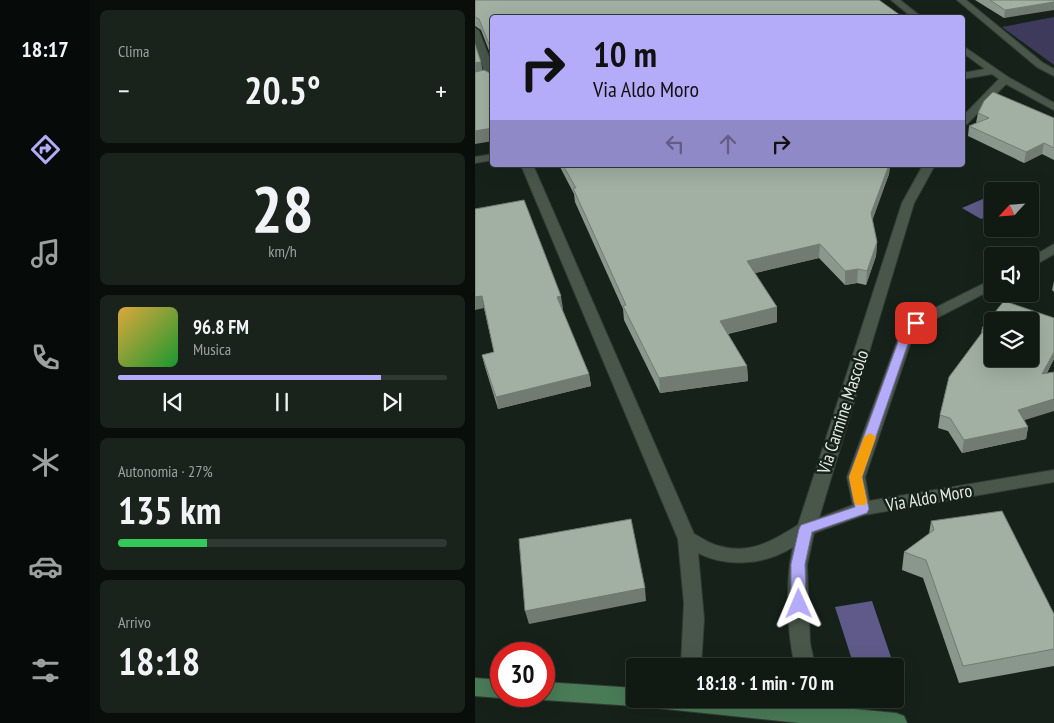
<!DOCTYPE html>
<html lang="it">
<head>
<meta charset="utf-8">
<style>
  body { margin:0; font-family:"PT Sans Narrow",sans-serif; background:#19231c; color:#f1f3f6; height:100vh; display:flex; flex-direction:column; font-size:19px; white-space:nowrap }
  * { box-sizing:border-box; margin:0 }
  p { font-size:16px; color:#9ca1a0 }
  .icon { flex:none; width:28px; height:28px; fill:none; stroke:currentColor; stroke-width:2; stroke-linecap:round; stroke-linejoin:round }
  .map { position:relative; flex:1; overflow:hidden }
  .sheet { display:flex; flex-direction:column; gap:10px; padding:10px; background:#090e0a; width:385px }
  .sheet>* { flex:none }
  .hud { position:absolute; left:15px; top:15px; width:475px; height:152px; border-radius:5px; box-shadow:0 5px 20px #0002,0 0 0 1px #303833; background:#b4acf9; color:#111; overflow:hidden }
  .needle { width:32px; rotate:244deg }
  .fabs { position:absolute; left:509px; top:182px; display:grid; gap:10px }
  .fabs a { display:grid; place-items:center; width:55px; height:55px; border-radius:5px; background:#101a13; box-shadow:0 5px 20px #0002,0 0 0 1px #303833; font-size:25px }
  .speed { position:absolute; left:15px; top:642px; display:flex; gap:10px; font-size:25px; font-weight:700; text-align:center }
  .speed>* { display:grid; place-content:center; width:65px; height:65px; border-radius:50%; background:#101a13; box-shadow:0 5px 20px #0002,0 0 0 1px #303833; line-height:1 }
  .speed .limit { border:8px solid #d22; background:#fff; color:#111 }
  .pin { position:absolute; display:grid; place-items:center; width:42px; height:42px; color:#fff; margin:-21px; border-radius:10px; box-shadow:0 2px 8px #0006 }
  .me { position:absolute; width:55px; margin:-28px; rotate:359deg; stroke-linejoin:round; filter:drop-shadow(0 0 4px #0008) }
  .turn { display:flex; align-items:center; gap:18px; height:105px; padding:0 20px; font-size:22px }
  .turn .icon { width:65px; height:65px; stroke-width:2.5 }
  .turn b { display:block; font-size:35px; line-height:42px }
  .lanes { display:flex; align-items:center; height:48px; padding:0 20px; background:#0003; justify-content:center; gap:25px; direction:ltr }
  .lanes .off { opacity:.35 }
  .big { font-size:38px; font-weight:700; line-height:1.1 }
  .sheet .card { flex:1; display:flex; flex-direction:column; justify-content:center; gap:8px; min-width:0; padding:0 18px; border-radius:8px; background:#19231c }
  .sheet .dial { align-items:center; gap:0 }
  .dial b { font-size:65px; line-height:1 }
  .song { display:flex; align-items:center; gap:15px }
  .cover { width:60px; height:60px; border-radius:8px; background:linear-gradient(135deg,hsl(40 70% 55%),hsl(130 70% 35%)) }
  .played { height:5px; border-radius:2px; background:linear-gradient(90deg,#b4acf9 80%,#303833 80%) }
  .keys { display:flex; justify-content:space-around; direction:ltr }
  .heat { display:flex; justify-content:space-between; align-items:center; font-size:28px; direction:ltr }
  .charge { height:8px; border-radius:4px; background:linear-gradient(90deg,#34c759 27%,#303833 0) }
  .trip { position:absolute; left:151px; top:658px; width:278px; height:50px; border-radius:5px; background:#101a13; box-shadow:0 5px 20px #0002,0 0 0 1px #303833; font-weight:700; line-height:50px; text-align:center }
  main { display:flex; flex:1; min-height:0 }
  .tabs { display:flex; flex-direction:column; width:90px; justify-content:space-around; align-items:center; background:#060a08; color:#9ca1a0 }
  .tabs .icon { width:35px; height:35px }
  .tabs .on { color:#b4acf9 }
  .tabs b { font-size:22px; color:#f1f3f6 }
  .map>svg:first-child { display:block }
  .green { fill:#3e3a5c }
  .water { fill:#5f5a89 }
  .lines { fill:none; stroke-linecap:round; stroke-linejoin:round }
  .street-casing { stroke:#343d36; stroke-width:2 }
  .secondary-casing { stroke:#343d36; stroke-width:2 }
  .street { fill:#49574b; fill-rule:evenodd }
  .secondary { fill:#4a7b57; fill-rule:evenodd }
  .wall { fill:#8a978c }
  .shaded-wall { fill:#717b72 }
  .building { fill:#a1b0a3; stroke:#717b72; fill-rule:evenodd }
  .route { fill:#b4acf9; stroke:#7570a2 }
  .slow { fill:#f59e0b }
  .labels { text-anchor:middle; stroke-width:5; stroke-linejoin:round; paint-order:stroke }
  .street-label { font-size:18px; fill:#e3ebe5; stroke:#162219 }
</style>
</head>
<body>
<main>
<nav class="tabs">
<b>18:17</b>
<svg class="icon on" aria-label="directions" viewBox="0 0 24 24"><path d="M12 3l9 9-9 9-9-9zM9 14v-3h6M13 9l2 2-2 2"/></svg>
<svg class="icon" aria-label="music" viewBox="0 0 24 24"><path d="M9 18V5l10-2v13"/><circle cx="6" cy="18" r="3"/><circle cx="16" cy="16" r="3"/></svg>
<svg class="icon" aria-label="phone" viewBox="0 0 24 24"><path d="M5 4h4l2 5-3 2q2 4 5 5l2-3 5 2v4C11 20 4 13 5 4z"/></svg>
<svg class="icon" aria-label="climate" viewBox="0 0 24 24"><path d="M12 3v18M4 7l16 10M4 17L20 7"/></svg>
<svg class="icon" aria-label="car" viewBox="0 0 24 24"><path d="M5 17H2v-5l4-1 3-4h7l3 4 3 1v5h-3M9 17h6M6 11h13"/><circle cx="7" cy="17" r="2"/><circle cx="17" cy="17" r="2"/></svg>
<svg class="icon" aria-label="filters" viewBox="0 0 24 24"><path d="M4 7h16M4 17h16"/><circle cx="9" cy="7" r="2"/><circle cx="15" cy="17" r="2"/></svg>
</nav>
<section class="sheet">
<div class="card"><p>Clima</p>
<div class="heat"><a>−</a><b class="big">20.5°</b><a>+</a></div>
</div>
<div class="card dial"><b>28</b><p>km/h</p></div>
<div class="card">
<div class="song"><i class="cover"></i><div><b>96.8 FM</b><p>Musica</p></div></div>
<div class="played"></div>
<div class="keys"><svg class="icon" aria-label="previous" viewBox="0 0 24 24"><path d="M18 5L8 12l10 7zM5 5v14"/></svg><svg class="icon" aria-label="pause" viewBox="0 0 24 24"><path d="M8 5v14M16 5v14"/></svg><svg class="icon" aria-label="next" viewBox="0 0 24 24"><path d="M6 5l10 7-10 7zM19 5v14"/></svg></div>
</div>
<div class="card"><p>Autonomia · 27%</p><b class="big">135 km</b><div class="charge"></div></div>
<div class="card"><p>Arrivo</p><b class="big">18:18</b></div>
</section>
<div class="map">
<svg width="579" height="723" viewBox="0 0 579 723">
  <rect width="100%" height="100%" fill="#162219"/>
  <polygon class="green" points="579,17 579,65 527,27"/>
  <g class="water">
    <polygon points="517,195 517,214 506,219 487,208"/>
    <polygon points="397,601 419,666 379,666 360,607"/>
  </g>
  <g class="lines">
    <defs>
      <g id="street">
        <polygon points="416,0 425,0 448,18 438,18"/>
        <polygon points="482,0 491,0 568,63 579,69 579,76 562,67"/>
        <polygon points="0,28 4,31 18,67 18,85 13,82 0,44"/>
        <polygon points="488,46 533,77 579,103 579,110 531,84 492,124 488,125 488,116 524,79 517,74 488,79 488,73 510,69 488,53"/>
        <polygon points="18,154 18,160 0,163 0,157"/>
        <path d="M46,165H58L219,534C227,538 235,544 244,546C274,555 298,541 323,525L427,203L448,165H460L439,203L344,518L378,505L372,477L427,328L436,320L518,279V289L446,326L439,333L390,477L394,501L579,470V482L389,515L339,533L332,565L335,643L340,666H320C312,632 310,581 318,547C290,565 253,568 223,553L229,619L226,666H206L209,603L203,539Z"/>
        <polygon points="579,244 579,254 555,268 555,258"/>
        <polygon points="328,699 348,699 352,713 349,720 341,723 333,720"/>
      </g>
      <g id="secondary">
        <polygon points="0,678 26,680 26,696 31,696 26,698 0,696"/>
        <polygon points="69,682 160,688 160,699 170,699 167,704 160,706 69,700 61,696 69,696"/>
        <polygon points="171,699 274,699 421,713 429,716 432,723 325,723 181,708 174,706"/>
      </g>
    </defs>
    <use href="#street" class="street-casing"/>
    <use href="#secondary" class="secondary-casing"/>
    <use href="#street" class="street"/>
    <use href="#secondary" class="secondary"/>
  </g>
  <g class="wall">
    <polygon points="0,0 429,18 18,61 6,30 0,26"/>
    <polygon points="500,0 579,0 529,18"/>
    <polygon points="503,113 579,118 579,160 567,154 549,163 493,136 494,126 501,123"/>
    <polygon points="84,165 415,165 414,174 397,220 402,242 401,256 391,285 382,283 370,285 344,258 280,273 302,322 253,334 272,366 273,381 185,393 149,320 148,309 100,202 99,194"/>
    <polygon points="0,209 88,309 87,309 114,374 116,386 23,409 10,367 7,355 19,352 9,308"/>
    <polygon points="579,281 579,292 577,290"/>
    <polygon points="579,318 579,359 572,373 549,420 553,427 551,439 487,453 473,431 463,428 465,415 506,334 507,328"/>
    <polygon points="456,521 579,614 579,666 484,683 448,578 427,570 429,552 454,534"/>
  </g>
  <g class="shaded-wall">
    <polygon points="579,2 579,10 529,18 530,10"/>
    <polygon points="6,62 8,73 0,75 0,63"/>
    <polygon points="18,106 18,120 14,108"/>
    <polygon points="18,128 18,141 0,144 0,131"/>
    <polygon points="569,143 567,154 549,163 551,152"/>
    <polygon points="414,165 415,165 414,174 395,227 396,213"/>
    <polygon points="402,242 401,256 391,285 392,271"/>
    <polygon points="345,244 344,258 272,275 272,261"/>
    <polygon points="383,269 382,283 370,285 370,271"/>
    <polygon points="7,296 9,308 0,310 0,297"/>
    <polygon points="86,296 88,309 84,310 82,297"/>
    <polygon points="302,307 302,322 246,335 245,321"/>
    <polygon points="579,352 579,359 564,386 567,374"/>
    <polygon points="272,366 273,381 185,393 184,378"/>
    <polygon points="114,374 116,386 23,409 21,397"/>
    <polygon points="579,399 579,411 540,423 543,410"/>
    <polygon points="553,427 551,439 487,453 489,440"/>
    <polygon points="170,588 171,601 54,624 50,611"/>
  </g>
  <g class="building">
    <polygon points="0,0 404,0 429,18 18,18 18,54 4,19 0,17"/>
    <polygon points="515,0 579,0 579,2 530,10"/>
    <polygon points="0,44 6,62 0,63"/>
    <polygon points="18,67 18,106 14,108 18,116 18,128 0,131 0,72 9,70 17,74"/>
    <polygon points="518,92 579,118 579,148 569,143 551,152 494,126 514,118 503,113 509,101"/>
    <polygon points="88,165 414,165 396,213 402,242 392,271 383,269 370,271 345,244 272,261 302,307 245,321 272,366 184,378 148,306 151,305 98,188 101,188"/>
    <polygon points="49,200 86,296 82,297 114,374 21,397 7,355 19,352 7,296 0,297 0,209"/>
    <path d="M529,301L579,318V352L567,374L579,372V399L543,410L553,427L489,440L475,418L465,415L474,377L509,330L507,328ZM518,321H555V359H518Z"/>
    <polygon points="527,511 579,614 579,649 488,666 451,560 429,552 459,530 456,521"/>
    <polygon points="156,519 170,588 50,611 44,539"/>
  </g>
  <polygon class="route" points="441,320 446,323 437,332 387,477 394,509 392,513 337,532 330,564 331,604 329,608 324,610 319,608 316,604 316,564 324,529 326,525 380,507 374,477 427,331 437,321"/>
  <polygon class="slow" points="395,433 401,437 387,477 392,502 390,505 381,505 379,502 374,477 389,437"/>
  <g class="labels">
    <g class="street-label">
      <text transform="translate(368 412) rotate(-72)" y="6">Via Carmine Mascolo</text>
      <text transform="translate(454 498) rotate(-10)" y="6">Via Aldo Moro</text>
    </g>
  </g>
</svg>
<div class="fabs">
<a><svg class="needle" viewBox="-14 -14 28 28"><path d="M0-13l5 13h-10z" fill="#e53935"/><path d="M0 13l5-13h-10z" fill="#9ca1a0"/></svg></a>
<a><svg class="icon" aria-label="sound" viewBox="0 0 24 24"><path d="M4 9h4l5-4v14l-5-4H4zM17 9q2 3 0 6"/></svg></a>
<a><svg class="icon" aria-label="layers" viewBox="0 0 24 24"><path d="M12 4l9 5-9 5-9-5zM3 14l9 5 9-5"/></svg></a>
</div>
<div class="speed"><div class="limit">30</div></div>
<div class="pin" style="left:441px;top:323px;background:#d93025"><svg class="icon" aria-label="arrive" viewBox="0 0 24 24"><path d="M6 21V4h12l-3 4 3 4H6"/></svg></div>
<svg class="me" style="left:324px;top:604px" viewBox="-20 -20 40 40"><path d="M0-17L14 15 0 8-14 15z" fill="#b4acf9" stroke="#fff" stroke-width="4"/></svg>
<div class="trip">18:18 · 1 min · 70 m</div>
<div class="hud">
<div class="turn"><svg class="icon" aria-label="right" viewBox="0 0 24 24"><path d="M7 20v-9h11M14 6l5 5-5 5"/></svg><div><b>10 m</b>Via Aldo Moro</div></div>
<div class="lanes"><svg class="icon off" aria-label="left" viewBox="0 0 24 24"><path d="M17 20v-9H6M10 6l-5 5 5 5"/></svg><svg class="icon off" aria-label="ahead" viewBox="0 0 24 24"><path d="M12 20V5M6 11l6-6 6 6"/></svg><svg class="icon" aria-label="right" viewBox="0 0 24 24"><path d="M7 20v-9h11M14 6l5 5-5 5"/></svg></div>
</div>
</div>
</main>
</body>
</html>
